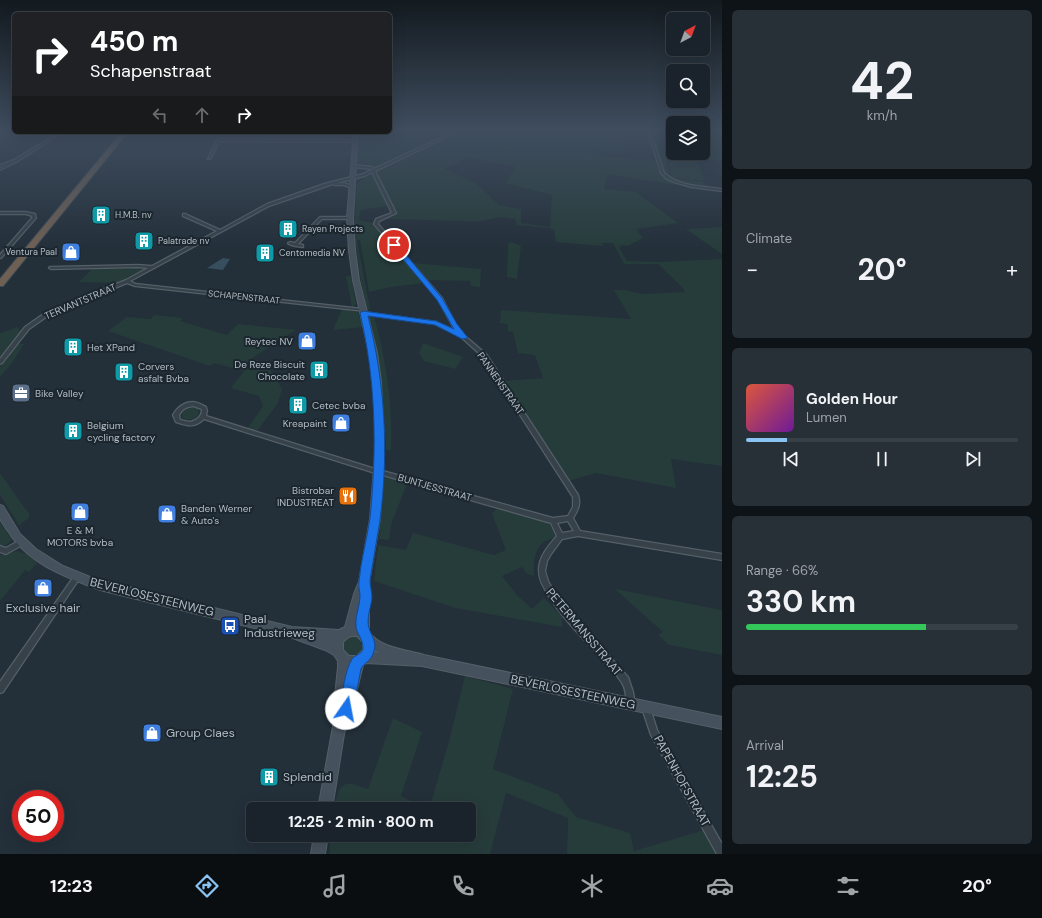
<!DOCTYPE html>
<html lang="en">
<head>
<meta charset="utf-8">
<style>
  body { margin:0; font-family:"DM Sans",sans-serif; background:#272f37; color:#f1f3f6; height:100vh; display:flex; flex-direction:column; font-size:15px; white-space:nowrap }
  * { box-sizing:border-box; margin:0 }
  p { font-size:13px; color:#9fa4a9 }
  .icon { flex:none; width:22px; height:22px; fill:none; stroke:currentColor; stroke-width:2; stroke-linecap:round; stroke-linejoin:round }
  .map { position:relative; flex:1; overflow:hidden }
  .sheet { display:flex; flex-direction:column; gap:10px; padding:10px; background:#0e1318; width:320px }
  .sheet>* { flex:none }
  .banner { position:absolute; left:12px; top:12px; width:380px; height:122px; border-radius:6px; box-shadow:0 4px 16px #0002,0 0 0 1px #384047; background:#202124; color:#fff; overflow:hidden }
  .needle { width:26px; rotate:41deg }
  .fabs { position:absolute; left:666px; top:12px; display:grid; gap:8px }
  .fabs a { display:grid; place-items:center; width:44px; height:44px; border-radius:6px; background:#1a232b; box-shadow:0 4px 16px #0002,0 0 0 1px #384047; font-size:20px }
  .speed { position:absolute; left:12px; top:790px; display:flex; gap:8px; font-size:20px; font-weight:700; text-align:center }
  .speed>* { display:grid; place-content:center; width:52px; height:52px; border-radius:50%; background:#1a232b; box-shadow:0 4px 16px #0002,0 0 0 1px #384047; line-height:1 }
  .speed .limit { border:6px solid #d22; background:#fff; color:#111 }
  .pin { position:absolute; display:grid; place-items:center; width:34px; height:34px; color:#fff; margin:-17px; border:2px solid #fff; border-radius:50%; box-shadow:0 1px 4px #0007 }
  .me { position:absolute; width:44px; margin:-22px; rotate:12deg; stroke-linejoin:round; filter:drop-shadow(0 0 3px #0008) }
  .turn { display:flex; align-items:center; gap:14px; height:84px; padding:0 12px; font-size:18px }
  .turn .icon { width:52px; height:52px; stroke-width:2.5 }
  .turn b { display:block; font-size:28px; line-height:34px }
  .lanes { display:flex; align-items:center; height:38px; padding:0 12px; background:#0003; justify-content:center; gap:20px; direction:ltr }
  .lanes .off { opacity:.35 }
  .big { font-size:30px; font-weight:700; line-height:1.1 }
  .sheet .card { flex:1; display:flex; flex-direction:column; justify-content:center; gap:6px; min-width:0; padding:0 14px; border-radius:6px; background:#272f37 }
  .sheet .dial { align-items:center; gap:0 }
  .dial b { font-size:52px; line-height:1 }
  .song { display:flex; align-items:center; gap:12px }
  .cover { width:48px; height:48px; border-radius:6px; background:linear-gradient(135deg,hsl(10 70% 55%),hsl(280 70% 35%)) }
  .played { height:4px; border-radius:2px; background:linear-gradient(90deg,#8ac2f1 15%,#384047 15%) }
  .keys { display:flex; justify-content:space-around; direction:ltr }
  .heat { display:flex; justify-content:space-between; align-items:center; font-size:22px; direction:ltr }
  .charge { height:6px; border-radius:3px; background:linear-gradient(90deg,#34c759 66%,#384047 0) }
  .trip { position:absolute; left:246px; top:802px; width:230px; height:40px; border-radius:6px; background:#1a232b; box-shadow:0 4px 16px #0002,0 0 0 1px #384047; font-weight:700; line-height:40px; text-align:center }
  .tabs { display:flex; height:64px; justify-content:space-around; align-items:center; background:#0a0e11; color:#9fa4a9 }
  .tabs .icon { width:28px; height:28px }
  .tabs .selected { color:#8ac2f1 }
  .tabs b { font-size:18px; color:#f1f3f6 }
  main { display:flex; flex:1; min-height:0 }
  .map>svg:first-child { display:block }
  .green { fill:#263c3a; fill-rule:evenodd }
  .water { fill:#374e5e }
  .lines { fill:none; stroke-linecap:round; stroke-linejoin:round }
  .street-casing { stroke:#545f67; stroke-width:2.5 }
  .secondary-casing { stroke:#545f67; stroke-width:2 }
  .highway-casing { stroke:#414c54; stroke-width:2 }
  .street { fill:#364149; fill-rule:evenodd }
  .secondary { fill:#45515c; fill-rule:evenodd }
  .highway { fill:#6f6054; fill-rule:evenodd }
  .route { fill:#1a73e8; stroke:#114b97 }
  .labels { text-anchor:middle; stroke-width:4; stroke-linejoin:round; paint-order:stroke }
  .far-poi-label { font-size:9px; fill:#b1bcc5; stroke:#1c262e; text-anchor:start }
  .far-street-label { font-size:9px; fill:#b1bcc5; stroke:#1c262e }
  .street-label { font-size:10px; fill:#b1bcc5; stroke:#1c262e }
  .poi-label { font-size:10px; fill:#b1bcc5; stroke:#1c262e; text-anchor:start }
  .near-street-label { font-size:12px; fill:#b1bcc5; stroke:#1c262e }
  .near-poi-label { font-size:12px; fill:#b1bcc5; stroke:#1c262e; text-anchor:start }
</style>
</head>
<body>
<main>
<div class="map">
<svg width="722" height="854" viewBox="0 0 722 854">
  <rect width="100%" height="100%" fill="#232f39"/>
  <g class="green">
    <polygon points="390,131 456,131 378,166 358,166 359,132"/>
    <path d="M506,131H564L565,134L613,131L615,134L643,136V131H647L650,141L618,139L626,152L578,148L605,157L655,161L653,154L656,155L660,167H663L650,131L673,132V153L686,155L687,157L665,155L670,178L704,182L706,185L722,188V192L607,174L604,189L636,192L678,223L636,229L643,238L628,246L622,245L619,247L627,261L659,262L722,259V466L671,459L676,488L596,473L569,481L503,381L543,378L535,355L518,353L513,332L508,331L507,324L500,323L501,310L631,319L614,290H625L642,294L685,292L682,287L658,264H624L613,243H602L603,246L556,242L554,230L550,228L517,225L515,219L500,217L481,221H465L385,219L395,214L390,213L388,206L360,210L359,220L373,223L425,283L391,287L369,292L360,240H357L370,309H367C356,261 352,232 357,184L371,173L375,178V171L457,133L465,138L485,132L490,134ZM469,158L516,167L505,183L552,195L550,227L521,223V209L499,205L477,184L445,169Z"/>
    <polygon points="703,131 722,131 722,161 698,158 690,153 703,153"/>
    <polygon points="667,156 697,159 704,181 672,177"/>
    <polygon points="722,227 722,254 686,229"/>
    <polygon points="511,242 521,246 517,279 507,277 508,243"/>
    <polygon points="413,263 481,269 480,287 471,286 470,281 426,280"/>
    <polygon points="147,268 116,283 79,282 92,269"/>
    <polygon points="346,276 351,276 356,304 352,308"/>
    <polygon points="342,309 358,312 363,327 333,330"/>
    <polygon points="154,315 182,318 180,321 227,335 238,324 296,330 252,358 268,366 282,389 278,403 257,431 248,428 263,406 259,396 231,388 244,371 214,363 210,366 108,331 127,317 151,319"/>
    <path d="M369,316H374C386,359 393,405 391,450H386C384,404 380,360 369,316Z"/>
    <polygon points="17,327 21,331 0,359 0,333"/>
    <polygon points="423,343 463,357 455,369 424,361 419,353"/>
    <polygon points="17,344 24,344 12,363 0,377 0,367"/>
    <path d="M188,407L198,409L199,413C196,419 189,421 182,418V413Z"/>
    <polygon points="0,473 29,514 29,518 19,525 0,495"/>
    <polygon points="387,477 408,481 391,525 389,540 379,539 384,479"/>
    <path d="M499,507L548,521L556,537C552,539 547,540 544,542C534,549 533,565 534,576L527,574L522,567L502,576L517,595L532,609L544,598L562,617V627L455,608L374,581L378,545L406,550L413,533L494,555L506,550L493,516L492,513Z"/>
    <polygon points="0,523 12,540 6,545 0,545"/>
    <polygon points="18,551 26,554 37,563 29,572 25,570 0,601 0,555"/>
    <polygon points="615,589 722,610 722,655 669,645 658,635 663,632"/>
    <circle cx="353" cy="646" r="10"/>
    <polygon points="465,676 513,689 493,769 558,794 576,817 630,833 634,851 704,830 718,854 567,854 568,818 506,793 490,854 329,854 331,835 469,835 469,809 429,809 449,741"/>
    <path d="M393,718L422,732L401,796L427,809H335C336,799 338,781 352,784C357,785 363,788 368,789Z"/>
  </g>
  <polygon class="water" points="223,258 230,259 223,270 207,268"/>
  <g class="lines">
    <defs>
      <g id="street">
        <path d="M456,131H459L375,171L396,213L379,221L378,224L442,298L456,325L466,337L486,354L494,366L578,495C581,504 578,510 573,518L580,531L722,554V560L578,536L562,539L551,554L547,561L545,571L548,581L555,594L566,608L619,667L628,677L633,692L635,704L634,707L631,708L628,707C625,699 627,690 622,683C617,674 608,665 601,657C582,637 561,617 547,593C543,586 539,579 539,571C538,558 549,545 557,536L551,523L372,472L204,419C194,428 188,426 176,422L173,415C177,408 184,402 193,402C197,402 202,405 206,407L207,411L206,416L372,468L553,518L568,516L573,507V497L482,356L460,336L435,324L363,314L361,313L363,312L436,322L456,331L452,325L438,299L374,224L376,219L392,213L372,172L365,176L337,183H343L353,186V188L343,185H335L333,184L269,206L130,281L136,284L363,309H365V311L135,286L127,283L49,315L29,329L2,363L0,364V359L25,327L45,313L126,280L148,268L138,267L51,269L49,268L50,267L138,265L152,266L217,231L183,216V214H185L220,230L267,204L324,184L363,174ZM193,406L202,409C202,417 197,420 190,422L180,420L179,415C182,409 186,407 193,406ZM568,521L574,531L562,533L557,523Z"/>
        <path d="M648,131H650L664,173C680,187 702,186 722,189V191L691,187L674,182L667,179L661,173Z"/>
        <polygon points="60,132 63,132 16,162 0,170 0,168 4,166 0,167 0,165 14,160"/>
        <polygon points="218,139 356,140 357,141 356,142 219,141 211,158 208,159 217,140"/>
        <polygon points="354,165 372,167 374,168 372,169 353,167 353,165"/>
        <polygon points="0,212 26,212 35,214 36,218 1,258 0,258 0,255 32,218 32,216 26,214 0,214"/>
        <polygon points="320,217 350,217 352,218 350,219 322,219 298,244 303,245 303,247 295,246 289,244 288,243 290,242 295,243"/>
        <polygon points="22,539 24,540 25,542 24,544 6,554 0,552 0,546 6,548"/>
        <polygon points="77,574 79,575 80,577 79,579 3,692 0,693 0,682 75,575"/>
        <polygon points="646,704 649,705 657,730 722,844 722,854 717,854 651,735 642,708 643,705"/>
      </g>
      <g id="secondary">
        <path d="M354,132H358L353,218L355,251L359,280L377,353L381,382L384,442L380,519L369,583V632C380,648 407,650 424,655L722,717V729L422,666L366,663L363,665L352,709L346,722L332,809H318L334,721V705L338,667V661L334,655L325,650L290,637L100,590C66,577 28,564 8,531C5,527 1,522 0,518C0,514 0,509 0,505L3,506L20,534L36,549L63,566L90,577L100,580L292,627L339,630L345,627L354,594L359,582L370,519L376,442L373,382L369,353L353,280L349,251L347,218ZM351,636H357L363,642V650L357,656H349L343,650V642L347,638ZM374,650L380,653L373,652ZM349,667H351L348,678Z"/>
        <polygon points="314,835 328,835 325,854 311,854"/>
      </g>
      <polygon id="highway" points="122,132 128,132 3,286 0,286 0,279"/>
    </defs>
    <use href="#street" class="street-casing"/>
    <use href="#secondary" class="secondary-casing"/>
    <use href="#highway" class="highway-casing"/>
    <use href="#street" class="street"/>
    <use href="#secondary" class="secondary"/>
    <use href="#highway" class="highway"/>
  </g>
  <linearGradient id="sky" x2="0" y2="1"><stop stop-color="#131a1f"/><stop offset="0.52" stop-color="#3f4d5f"/><stop offset="1" stop-color="#3f4d5f" stop-opacity="0"/></linearGradient>
  <rect width="722" height="250" fill="url(#sky)"/>
  <path class="route" d="M392,244H397L442,298L457,324L468,338L462,339L435,325L368,316C385,382 389,452 380,520C377,540 373,560 370,580C370,586 372,592 372,598C371,607 366,619 369,628C371,635 377,642 374,651C371,662 364,662 361,669L353,709L351,713L346,715L341,713L339,709C343,693 344,673 352,659C355,655 362,654 363,649C364,640 356,633 356,626C355,616 360,606 360,596C360,591 358,586 359,581C361,560 367,539 370,518C377,449 376,381 360,313L363,311L436,321L454,329L437,300L392,246Z"/>
  <defs>
    <symbol id="building-square" viewBox="-11 -11 22 22"><rect x="-9" y="-9" width="18" height="18" rx="4" fill="#0f9aa8" stroke="#1c262e"/><path d="M-4-6H4V6H1V3H-1V6H-4ZM-2.5-4.3h1.7v1.8h-1.7ZM.8-4.3h1.7v1.8H.8ZM-2.5-1h1.7V.8h-1.7ZM.8-1h1.7V.8H.8Z" fill="#fff"/></symbol>
    <symbol id="shop-square" viewBox="-11 -11 22 22"><rect x="-9" y="-9" width="18" height="18" rx="4" fill="#3f7fe0" stroke="#1c262e"/><path d="M-5-2.5h2.3a2.7 3.5 0 0 1 5.4 0H5L5.5 6h-11ZM-1.5-2.5h3a1.5 2.3 0 0 0-3 0Z" fill="#fff"/></symbol>
    <symbol id="office-square" viewBox="-11 -11 22 22"><rect x="-9" y="-9" width="18" height="18" rx="4" fill="#5c6f8a" stroke="#1c262e"/><path d="M-6-3h4V-5.5h4V-3h4V5H-6ZM-1-4.5V-3h2v-1.5ZM-6 0V1H6V0Z" fill="#fff"/></symbol>
    <symbol id="restaurant-square" viewBox="-11 -11 22 22"><rect x="-9" y="-9" width="18" height="18" rx="4" fill="#e8710a" stroke="#1c262e"/><path d="M-5-6h1v4h1v-4h1v4h1v-4h1v5L-1.5 .5V6h-2V.5L-5-1ZM5-6V6H3V1.5H1.5Q1.5-4 5-6Z" fill="#fff"/></symbol>
    <symbol id="bus-square" viewBox="-11 -11 22 22"><rect x="-9" y="-9" width="18" height="18" rx="4" fill="#1a4fb4" stroke="#1c262e"/><path d="M-5-6H5V4H4V6H2V4H-2V6H-4V4H-5ZM-3.5-4V0h7V-4ZM-3.5 1.2v1.5H-2V1.2ZM2 1.2v1.5H3.5V1.2Z" fill="#fff"/></symbol>
  </defs>
  <g fill-rule="evenodd">
    <use href="#building-square" x="90" y="204" width="22" height="22"/>
    <use href="#building-square" x="277" y="218" width="22" height="22"/>
    <use href="#building-square" x="133" y="230" width="22" height="22"/>
    <use href="#shop-square" x="60" y="241" width="22" height="22"/>
    <use href="#building-square" x="254" y="242" width="22" height="22"/>
    <use href="#shop-square" x="296" y="330" width="22" height="22"/>
    <use href="#building-square" x="62" y="336" width="22" height="22"/>
    <use href="#building-square" x="308" y="359" width="22" height="22"/>
    <use href="#building-square" x="113" y="361" width="22" height="22"/>
    <use href="#office-square" x="10" y="382" width="22" height="22"/>
    <use href="#building-square" x="287" y="394" width="22" height="22"/>
    <use href="#shop-square" x="330" y="412" width="22" height="22"/>
    <use href="#building-square" x="62" y="420" width="22" height="22"/>
    <use href="#restaurant-square" x="337" y="485" width="22" height="22"/>
    <use href="#shop-square" x="69" y="501" width="22" height="22"/>
    <use href="#shop-square" x="156" y="503" width="22" height="22"/>
    <use href="#shop-square" x="32" y="577" width="22" height="22"/>
    <use href="#bus-square" x="219" y="615" width="22" height="22"/>
    <use href="#shop-square" x="141" y="722" width="22" height="22"/>
    <use href="#building-square" x="258" y="766" width="22" height="22"/>
  </g>
  <g class="labels">
    <g class="far-poi-label">
      <text x="115" y="218">H.M.B. nv</text>
      <text x="302" y="232">Rayen Projects</text>
      <text x="158" y="244">Palatrade nv</text>
      <text x="57" y="255" text-anchor="end">Ventura Paal</text>
      <text x="279" y="256">Centomedia NV</text>
    </g>
    <g class="far-street-label">
      <text transform="translate(244 297) rotate(6)" y="3">SCHAPENSTRAAT</text>
    </g>
    <g class="street-label">
      <text transform="translate(80 301) rotate(-23)" y="4">TERVANTSTRAAT</text>
      <text transform="translate(501 383) rotate(55)" y="4">PANNENSTRAAT</text>
      <text transform="translate(435 487) rotate(16)" y="4">BUNTJESSTRAAT</text>
    </g>
    <g class="poi-label">
      <text x="293" y="345" text-anchor="end">Reytec NV</text>
      <text x="87" y="351">Het XPand</text>
      <text x="305" y="368" text-anchor="end">De Reze Biscuit<tspan x="305" dy="12">Chocolate</tspan></text>
      <text x="138" y="370">Corvers<tspan x="138" dy="12">asfalt Bvba</tspan></text>
      <text x="35" y="397">Bike Valley</text>
      <text x="312" y="409">Cetec bvba</text>
      <text x="327" y="427" text-anchor="end">Kreapaint</text>
      <text x="87" y="429">Belgium<tspan x="87" dy="12">cycling factory</tspan></text>
      <text x="334" y="494" text-anchor="end">Bistrobar<tspan x="334" dy="12">INDUSTREAT</tspan></text>
      <text x="181" y="512">Banden Werner<tspan x="181" dy="12">&amp; Auto's</tspan></text>
      <text x="80" y="534" text-anchor="middle">E &amp; M<tspan x="80" dy="12">MOTORS bvba</tspan></text>
    </g>
    <g class="near-street-label">
      <text transform="translate(152 597) rotate(14)" y="4">BEVERLOSESTEENWEG</text>
      <text transform="translate(584 632) rotate(50)" y="4">PETERMANSSTRAAT</text>
      <text transform="translate(573 692) rotate(12)" y="4">BEVERLOSESTEENWEG</text>
      <text transform="translate(682 781) rotate(61)" y="4">PAPENHOFSTRAAT</text>
    </g>
    <g class="near-poi-label">
      <text x="43" y="612" text-anchor="middle">Exclusive hair</text>
      <text x="244" y="623">Paal<tspan x="244" dy="14">Industrieweg</tspan></text>
      <text x="166" y="737">Group Claes</text>
      <text x="283" y="781">Splendid</text>
    </g>
  </g>
</svg>
<div class="fabs">
<a><svg class="needle" viewBox="-14 -14 28 28"><path d="M0-13l5 13h-10z" fill="#e53935"/><path d="M0 13l5-13h-10z" fill="#9fa4a9"/></svg></a>
<a><svg class="icon" aria-label="search" viewBox="0 0 24 24"><circle cx="10" cy="10" r="6"/><path d="M15 15l6 6"/></svg></a>
<a><svg class="icon" aria-label="layers" viewBox="0 0 24 24"><path d="M12 4l9 5-9 5-9-5zM3 14l9 5 9-5"/></svg></a>
</div>
<div class="speed"><div class="limit">50</div></div>
<div class="pin" style="left:394px;top:245px;background:#d93025"><svg class="icon" aria-label="arrive" viewBox="0 0 24 24"><path d="M6 21V4h12l-3 4 3 4H6"/></svg></div>
<svg class="me" style="left:346px;top:709px" viewBox="-20 -20 40 40"><circle r="19" fill="#fff"/><path d="M0-13L10 11 0 6-10 11z" fill="#1a73e8"/></svg>
<div class="trip">12:25 · 2 min · 800 m</div>
<div class="banner">
<div class="turn"><svg class="icon" aria-label="right" viewBox="0 0 24 24"><path d="M7 20v-9h11M14 6l5 5-5 5"/></svg><div><b>450 m</b>Schapenstraat</div></div>
<div class="lanes"><svg class="icon off" aria-label="left" viewBox="0 0 24 24"><path d="M17 20v-9H6M10 6l-5 5 5 5"/></svg><svg class="icon off" aria-label="ahead" viewBox="0 0 24 24"><path d="M12 20V5M6 11l6-6 6 6"/></svg><svg class="icon" aria-label="right" viewBox="0 0 24 24"><path d="M7 20v-9h11M14 6l5 5-5 5"/></svg></div>
</div>
</div>
<section class="sheet">
<div class="card dial"><b>42</b><p>km/h</p></div>
<div class="card"><p>Climate</p>
<div class="heat"><a>−</a><b class="big">20°</b><a>+</a></div>
</div>
<div class="card">
<div class="song"><i class="cover"></i><div><b>Golden Hour</b><p>Lumen</p></div></div>
<div class="played"></div>
<div class="keys"><svg class="icon" aria-label="previous" viewBox="0 0 24 24"><path d="M18 5L8 12l10 7zM5 5v14"/></svg><svg class="icon" aria-label="pause" viewBox="0 0 24 24"><path d="M8 5v14M16 5v14"/></svg><svg class="icon" aria-label="next" viewBox="0 0 24 24"><path d="M6 5l10 7-10 7zM19 5v14"/></svg></div>
</div>
<div class="card"><p>Range · 66%</p><b class="big">330 km</b><div class="charge"></div></div>
<div class="card"><p>Arrival</p><b class="big">12:25</b></div>
</section>
</main>
<nav class="tabs">
<b>12:23</b>
<svg class="icon selected" aria-label="directions" viewBox="0 0 24 24"><path d="M12 3l9 9-9 9-9-9zM9 14v-3h6M13 9l2 2-2 2"/></svg>
<svg class="icon" aria-label="music" viewBox="0 0 24 24"><path d="M9 18V5l10-2v13"/><circle cx="6" cy="18" r="3"/><circle cx="16" cy="16" r="3"/></svg>
<svg class="icon" aria-label="phone" viewBox="0 0 24 24"><path d="M5 4h4l2 5-3 2q2 4 5 5l2-3 5 2v4C11 20 4 13 5 4z"/></svg>
<svg class="icon" aria-label="climate" viewBox="0 0 24 24"><path d="M12 3v18M4 7l16 10M4 17L20 7"/></svg>
<svg class="icon" aria-label="car" viewBox="0 0 24 24"><path d="M5 17H2v-5l4-1 3-4h7l3 4 3 1v5h-3M9 17h6M6 11h13"/><circle cx="7" cy="17" r="2"/><circle cx="17" cy="17" r="2"/></svg>
<svg class="icon" aria-label="filters" viewBox="0 0 24 24"><path d="M4 7h16M4 17h16"/><circle cx="9" cy="7" r="2"/><circle cx="15" cy="17" r="2"/></svg>
<b>20°</b>
</nav>
</body>
</html>
